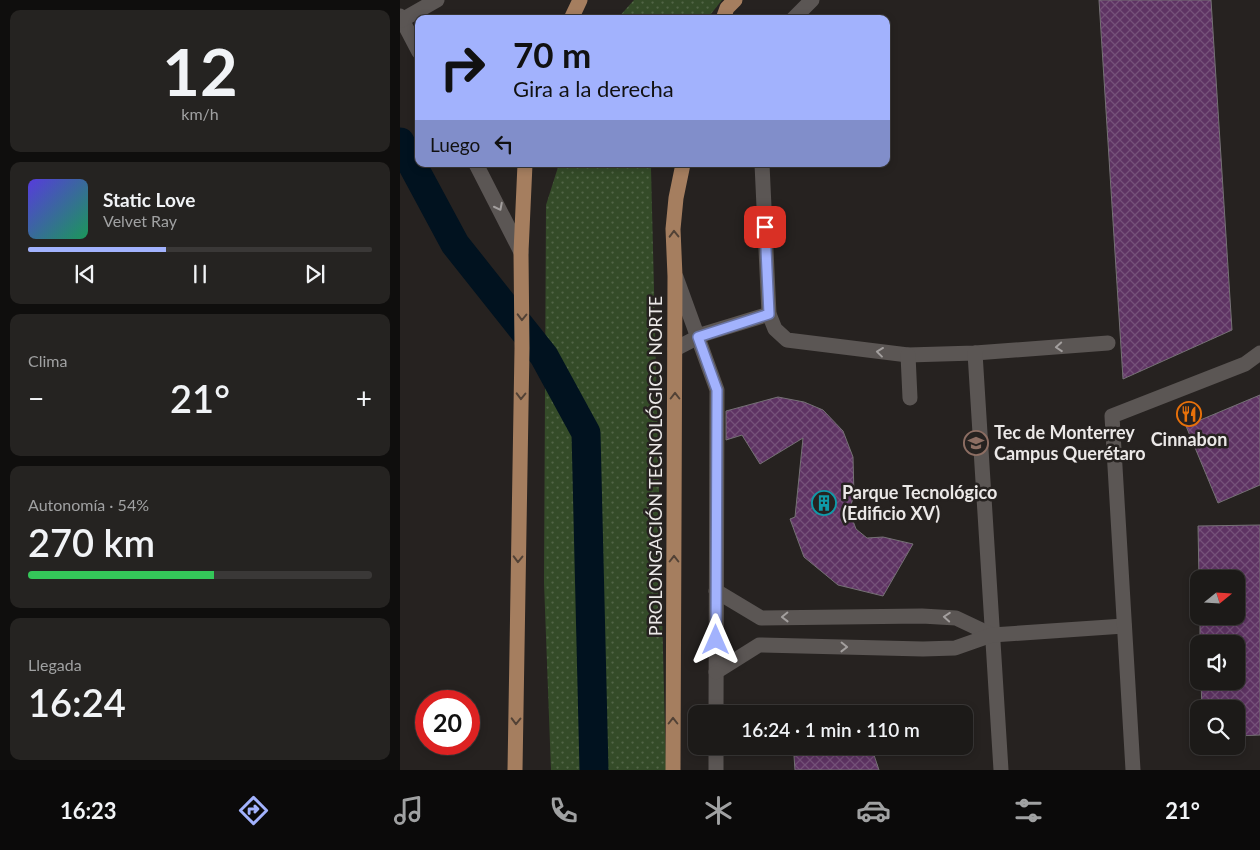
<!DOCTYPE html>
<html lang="es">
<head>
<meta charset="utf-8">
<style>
  body { margin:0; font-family:Lato,sans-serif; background:#252321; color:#f1f3f6; height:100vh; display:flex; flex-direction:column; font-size:19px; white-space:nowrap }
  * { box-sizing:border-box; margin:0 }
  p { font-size:16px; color:#a0a1a2 }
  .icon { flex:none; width:28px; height:28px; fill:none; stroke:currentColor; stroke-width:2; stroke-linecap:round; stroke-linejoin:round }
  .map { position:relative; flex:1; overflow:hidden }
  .sheet { display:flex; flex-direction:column; gap:10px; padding:10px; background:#0f0e0d; width:400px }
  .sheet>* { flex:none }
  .banner { position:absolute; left:15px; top:15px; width:475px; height:152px; border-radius:10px; box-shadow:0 2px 8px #0003,0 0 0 1px #3a3837; background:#a2b2fd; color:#111; overflow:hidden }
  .needle { width:32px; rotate:72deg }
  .controls { position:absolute; left:790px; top:570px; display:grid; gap:10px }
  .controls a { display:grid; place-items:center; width:55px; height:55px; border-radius:10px; background:#1c1a18; box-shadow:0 2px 8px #0003,0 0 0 1px #3a3837; font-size:25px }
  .speed { position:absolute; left:15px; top:690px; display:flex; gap:10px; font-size:25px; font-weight:700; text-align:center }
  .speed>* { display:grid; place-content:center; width:65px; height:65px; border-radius:50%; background:#1c1a18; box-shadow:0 2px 8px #0003,0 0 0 1px #3a3837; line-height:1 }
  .speed .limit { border:8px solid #d22; background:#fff; color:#111 }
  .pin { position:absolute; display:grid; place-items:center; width:42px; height:42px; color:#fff; margin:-21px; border-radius:10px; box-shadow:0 2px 8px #0006 }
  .me { position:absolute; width:55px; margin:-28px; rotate:0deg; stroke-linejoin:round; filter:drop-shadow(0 0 4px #0008) }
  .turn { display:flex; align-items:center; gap:18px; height:105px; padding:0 15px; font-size:22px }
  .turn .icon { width:65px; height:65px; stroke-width:2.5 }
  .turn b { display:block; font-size:35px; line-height:42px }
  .then { display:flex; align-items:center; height:48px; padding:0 15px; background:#0003; gap:10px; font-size:19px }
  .big { font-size:38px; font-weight:600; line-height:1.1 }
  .sheet .tile { flex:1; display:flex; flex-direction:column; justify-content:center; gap:8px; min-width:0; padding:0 18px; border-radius:10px; background:#252321 }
  .sheet .dial { align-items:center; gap:0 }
  .dial b { font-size:65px; line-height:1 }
  .song { display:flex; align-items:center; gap:15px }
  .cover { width:60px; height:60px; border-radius:8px; background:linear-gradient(135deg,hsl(250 70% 55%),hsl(150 70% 35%)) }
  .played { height:5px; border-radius:2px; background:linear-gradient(90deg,#a2b2fd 40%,#3a3837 40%) }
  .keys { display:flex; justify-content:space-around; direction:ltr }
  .heat { display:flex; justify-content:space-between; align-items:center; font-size:28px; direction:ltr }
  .charge { height:8px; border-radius:4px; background:linear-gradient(90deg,#34c759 54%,#3a3837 0) }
  .trip { position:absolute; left:288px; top:705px; width:285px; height:50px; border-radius:10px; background:#1c1a18; box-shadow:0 2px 8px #0003,0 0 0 1px #3a3837; font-weight:600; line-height:50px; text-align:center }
  .dock { display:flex; height:80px; justify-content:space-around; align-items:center; background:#0b0a0a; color:#a0a1a2 }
  .dock .icon { width:35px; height:35px }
  .dock .current { color:#a2b2fd }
  .dock b { font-size:22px; color:#f1f3f6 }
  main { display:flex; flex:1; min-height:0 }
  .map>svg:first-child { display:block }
  .grass { fill:url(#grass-dots) }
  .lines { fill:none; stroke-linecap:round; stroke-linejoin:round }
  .canal { stroke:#01121f; stroke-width:29 }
  .building { fill:url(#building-cross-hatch); stroke:#757175 }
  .minor { stroke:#5b5654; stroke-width:15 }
  .major { stroke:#a57e5f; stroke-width:15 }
  .oneway { stroke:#a39f9e }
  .oneway2 { stroke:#524236 }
  .route-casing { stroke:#6974a4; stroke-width:12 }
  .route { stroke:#a2b2fd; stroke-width:9 }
  .labels { text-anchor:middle; stroke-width:5; stroke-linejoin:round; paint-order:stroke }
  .poi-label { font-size:18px; font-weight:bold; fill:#ebe8e7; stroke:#262220; text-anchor:start }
  .street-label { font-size:18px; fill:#ebe8e7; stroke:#262220 }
</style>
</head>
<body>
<main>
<section class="sheet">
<div class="tile dial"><b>12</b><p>km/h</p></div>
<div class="tile">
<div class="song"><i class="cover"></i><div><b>Static Love</b><p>Velvet Ray</p></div></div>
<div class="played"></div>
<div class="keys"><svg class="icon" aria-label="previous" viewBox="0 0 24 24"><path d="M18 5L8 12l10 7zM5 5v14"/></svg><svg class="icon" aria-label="pause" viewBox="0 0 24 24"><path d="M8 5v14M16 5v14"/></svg><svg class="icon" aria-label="next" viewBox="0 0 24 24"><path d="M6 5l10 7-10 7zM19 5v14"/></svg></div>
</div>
<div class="tile"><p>Clima</p>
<div class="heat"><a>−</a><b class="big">21°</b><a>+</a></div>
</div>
<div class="tile"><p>Autonomía · 54%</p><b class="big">270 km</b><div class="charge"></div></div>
<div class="tile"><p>Llegada</p><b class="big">16:24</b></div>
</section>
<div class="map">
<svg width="860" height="770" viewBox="0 0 860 770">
  <defs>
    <pattern id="grass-dots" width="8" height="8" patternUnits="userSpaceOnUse" patternTransform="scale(1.25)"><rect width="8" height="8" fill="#344b28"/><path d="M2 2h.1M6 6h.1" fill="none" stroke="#526547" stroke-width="1.8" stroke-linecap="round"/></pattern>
    <pattern id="building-cross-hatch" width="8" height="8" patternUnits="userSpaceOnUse" patternTransform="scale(1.25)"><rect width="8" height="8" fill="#5e3363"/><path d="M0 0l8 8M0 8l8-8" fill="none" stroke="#755179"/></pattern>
  </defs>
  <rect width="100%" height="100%" fill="#262220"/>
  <g class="grass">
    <polygon points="234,0 322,0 307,19 217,19"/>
    <polygon points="159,164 252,164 251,169 266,770 151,770 144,583 146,205"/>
  </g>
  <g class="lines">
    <polyline class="canal" points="0,142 55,244 144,356 186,433 194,770"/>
  </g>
  <g class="building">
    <polygon points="699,0 811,0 832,330 723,379"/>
    <polygon points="860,395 860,485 818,503 786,426"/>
    <polygon points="378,397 404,402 423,410 443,431 453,457 454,496 449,510 456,529 467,538 483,537 513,544 483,596 438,585 404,557 390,519 395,517 403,438 360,464 342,435 326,440 326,411"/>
    <polygon points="860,525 860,735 836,736 836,709 802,709 801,681 836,681 836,644 800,644 800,616 836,616 836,579 799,579 798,526"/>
    <polygon points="471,746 479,770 395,770 394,756"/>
  </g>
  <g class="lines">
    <g class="minor">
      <polyline points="0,16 19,52"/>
      <polyline points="393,19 412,0"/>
      <polyline points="2,20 37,0"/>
      <polyline points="76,164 121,252"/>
      <polyline points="362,164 369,314 375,329 387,340 508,355 575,353 708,343"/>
      <polyline points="276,277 317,390 316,714"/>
      <polyline points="275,349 304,334 369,314"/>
      <polyline points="575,353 601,770"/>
      <polyline points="508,355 510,398"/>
      <polyline points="316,591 361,618 522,616 556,618 592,635"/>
      <polyline points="316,672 359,645 523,649 555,648 592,635 724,626"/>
      <polyline points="316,770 316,746"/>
      <polyline points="733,770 712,416 845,364 860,353"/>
    </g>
    <g class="major">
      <polyline points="171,19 180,0"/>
      <polyline points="323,19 327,8 335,0"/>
      <polyline points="115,770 122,348 121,252 125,164"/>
      <polyline points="273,770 275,276 273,229 276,198 283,164"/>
    </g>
  </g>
  <defs><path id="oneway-chevron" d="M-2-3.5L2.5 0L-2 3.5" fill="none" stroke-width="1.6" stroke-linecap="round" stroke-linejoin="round" transform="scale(1.25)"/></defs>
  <g class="oneway">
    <use href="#oneway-chevron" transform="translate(99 207) rotate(63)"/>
    <use href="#oneway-chevron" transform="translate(659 347) rotate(176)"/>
    <use href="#oneway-chevron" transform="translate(480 352) rotate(-173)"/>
    <use href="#oneway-chevron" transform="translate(385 617) rotate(179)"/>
    <use href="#oneway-chevron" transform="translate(547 617) rotate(-176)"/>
    <use href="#oneway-chevron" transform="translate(444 647) rotate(1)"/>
  </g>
  <g class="oneway2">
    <use href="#oneway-chevron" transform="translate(274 234) rotate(-91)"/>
    <use href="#oneway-chevron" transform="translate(122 317) rotate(91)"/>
    <use href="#oneway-chevron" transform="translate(121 396) rotate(91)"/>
    <use href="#oneway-chevron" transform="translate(275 396) rotate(-90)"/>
    <use href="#oneway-chevron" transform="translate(118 559) rotate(91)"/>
    <use href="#oneway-chevron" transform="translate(274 559) rotate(-90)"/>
    <use href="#oneway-chevron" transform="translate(116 721) rotate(91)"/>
    <use href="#oneway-chevron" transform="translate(273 721) rotate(-90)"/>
  </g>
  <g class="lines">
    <defs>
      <polyline id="route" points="316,640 317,390 298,337 369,314 365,227"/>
    </defs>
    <use href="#route" class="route-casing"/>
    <use href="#route" class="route"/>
  </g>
  <defs>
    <symbol id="restaurant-ring" viewBox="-11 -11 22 22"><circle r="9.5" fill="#262220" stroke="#e8710a" stroke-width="1.5"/><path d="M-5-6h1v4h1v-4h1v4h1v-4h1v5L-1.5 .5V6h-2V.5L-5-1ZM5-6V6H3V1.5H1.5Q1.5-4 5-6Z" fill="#e8710a"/></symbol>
    <symbol id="university-ring" viewBox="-11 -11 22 22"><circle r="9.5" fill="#262220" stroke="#8d6e63" stroke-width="1.5"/><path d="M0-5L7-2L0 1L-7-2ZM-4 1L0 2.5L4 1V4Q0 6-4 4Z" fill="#8d6e63"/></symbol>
    <symbol id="building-ring" viewBox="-11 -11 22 22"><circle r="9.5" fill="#262220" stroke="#0f9aa8" stroke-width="1.5"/><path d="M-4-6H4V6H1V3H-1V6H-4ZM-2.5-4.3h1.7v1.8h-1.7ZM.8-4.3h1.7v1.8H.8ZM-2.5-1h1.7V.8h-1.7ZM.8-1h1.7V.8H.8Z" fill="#0f9aa8"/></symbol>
  </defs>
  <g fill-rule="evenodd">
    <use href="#restaurant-ring" x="775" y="400" width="28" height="28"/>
    <use href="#university-ring" x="562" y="429" width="28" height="28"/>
    <use href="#building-ring" x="410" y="489" width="28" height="28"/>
  </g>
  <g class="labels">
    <g class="poi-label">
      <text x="594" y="439">Tec de Monterrey<tspan x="594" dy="21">Campus Querétaro</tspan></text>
      <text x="789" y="446" text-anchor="middle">Cinnabon</text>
      <text x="442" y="499">Parque Tecnológico<tspan x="442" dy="21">(Edificio XV)</tspan></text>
    </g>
    <g class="street-label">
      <text transform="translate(256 466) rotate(-90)" y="6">PROLONGACIÓN TECNOLÓGICO NORTE</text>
    </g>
  </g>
</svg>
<div class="controls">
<a><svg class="needle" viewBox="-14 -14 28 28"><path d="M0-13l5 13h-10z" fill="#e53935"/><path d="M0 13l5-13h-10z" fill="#a0a1a2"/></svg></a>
<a><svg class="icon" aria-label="sound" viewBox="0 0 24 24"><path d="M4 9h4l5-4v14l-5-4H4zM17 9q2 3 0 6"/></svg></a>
<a><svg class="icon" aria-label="search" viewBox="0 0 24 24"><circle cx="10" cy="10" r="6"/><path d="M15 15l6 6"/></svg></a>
</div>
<div class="speed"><div class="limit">20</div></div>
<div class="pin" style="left:365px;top:227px;background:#d93025"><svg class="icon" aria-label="arrive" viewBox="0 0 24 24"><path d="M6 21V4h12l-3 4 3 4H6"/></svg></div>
<svg class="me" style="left:316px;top:640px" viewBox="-20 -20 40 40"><path d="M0-17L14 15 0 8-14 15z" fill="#a2b2fd" stroke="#fff" stroke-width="4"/></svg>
<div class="trip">16:24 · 1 min · 110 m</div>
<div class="banner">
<div class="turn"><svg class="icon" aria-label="right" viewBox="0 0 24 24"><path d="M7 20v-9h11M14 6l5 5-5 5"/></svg><div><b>70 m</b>Gira a la derecha</div></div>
<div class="then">Luego<svg class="icon" aria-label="left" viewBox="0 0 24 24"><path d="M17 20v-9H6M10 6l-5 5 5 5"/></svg></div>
</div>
</div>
</main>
<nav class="dock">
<b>16:23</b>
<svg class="icon current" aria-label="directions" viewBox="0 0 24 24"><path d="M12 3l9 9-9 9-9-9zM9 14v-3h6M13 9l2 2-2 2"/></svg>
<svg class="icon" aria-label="music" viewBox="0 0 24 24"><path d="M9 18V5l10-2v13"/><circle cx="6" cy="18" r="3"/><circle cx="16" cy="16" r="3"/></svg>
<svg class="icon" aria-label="phone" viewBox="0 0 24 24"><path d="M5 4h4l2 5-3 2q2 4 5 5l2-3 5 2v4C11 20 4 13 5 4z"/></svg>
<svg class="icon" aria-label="climate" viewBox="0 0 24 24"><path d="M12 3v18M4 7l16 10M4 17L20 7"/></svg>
<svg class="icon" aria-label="car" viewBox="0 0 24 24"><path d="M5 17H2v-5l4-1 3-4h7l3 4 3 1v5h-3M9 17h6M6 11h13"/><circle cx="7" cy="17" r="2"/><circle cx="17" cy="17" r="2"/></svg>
<svg class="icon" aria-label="filters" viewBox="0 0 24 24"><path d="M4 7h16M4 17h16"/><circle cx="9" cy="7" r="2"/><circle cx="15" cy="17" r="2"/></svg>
<b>21°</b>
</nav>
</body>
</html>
